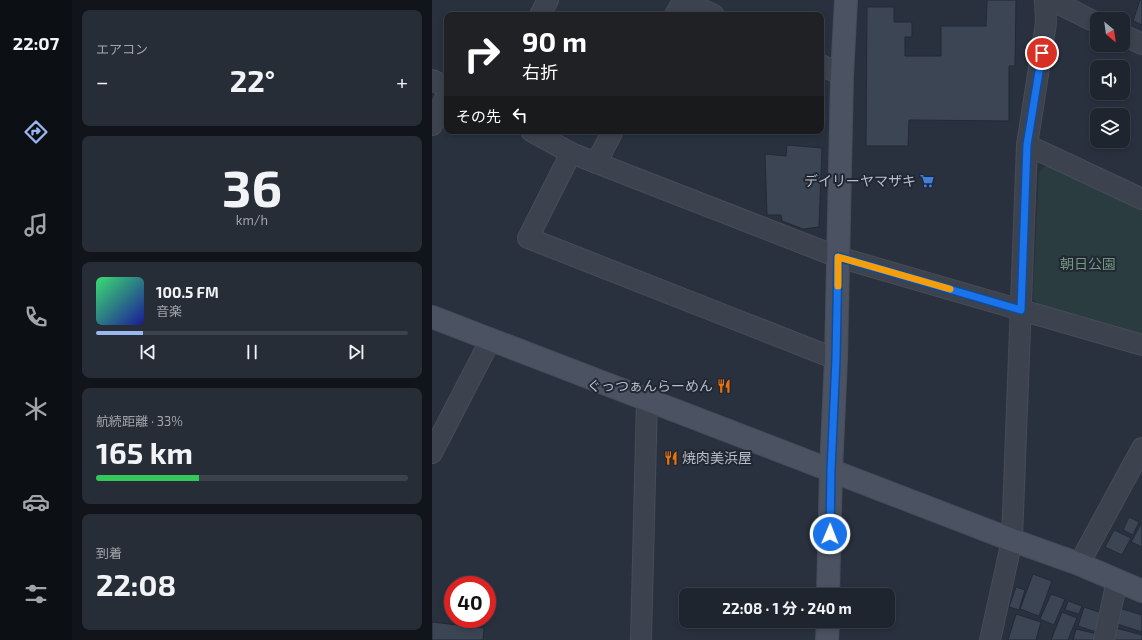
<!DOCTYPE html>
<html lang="ja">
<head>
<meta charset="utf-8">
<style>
  body { margin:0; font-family:"Exo 2","Noto Sans JP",sans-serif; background:#272d37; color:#f1f3f6; height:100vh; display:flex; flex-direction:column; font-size:15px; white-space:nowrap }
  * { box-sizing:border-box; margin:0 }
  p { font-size:13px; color:#a1a5aa }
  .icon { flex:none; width:22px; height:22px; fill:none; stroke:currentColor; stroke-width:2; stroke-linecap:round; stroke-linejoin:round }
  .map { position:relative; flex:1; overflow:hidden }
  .panel { display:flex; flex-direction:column; gap:10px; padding:10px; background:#11141a; width:360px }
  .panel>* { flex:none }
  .banner { position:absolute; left:12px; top:12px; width:380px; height:122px; border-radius:8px; box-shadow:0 2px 6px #0003,0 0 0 1px #3c424b; background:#202124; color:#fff; overflow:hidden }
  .needle { width:26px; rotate:151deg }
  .controls { position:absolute; left:658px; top:12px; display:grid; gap:8px }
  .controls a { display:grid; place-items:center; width:40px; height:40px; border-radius:8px; background:#1f252f; box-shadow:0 2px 6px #0003,0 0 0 1px #3c424b; font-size:20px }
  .speed { position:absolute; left:12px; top:576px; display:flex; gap:8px; font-size:20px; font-weight:700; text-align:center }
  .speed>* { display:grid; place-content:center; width:52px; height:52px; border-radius:50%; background:#1f252f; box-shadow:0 2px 6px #0003,0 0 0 1px #3c424b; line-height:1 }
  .speed .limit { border:6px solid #d22; background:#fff; color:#111 }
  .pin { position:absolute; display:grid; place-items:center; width:34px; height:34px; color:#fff; margin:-17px; border:2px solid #fff; border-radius:50%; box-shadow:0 1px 4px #0007 }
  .me { position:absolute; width:44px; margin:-22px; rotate:1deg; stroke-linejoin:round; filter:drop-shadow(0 0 3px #0008) }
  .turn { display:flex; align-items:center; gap:14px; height:84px; padding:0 12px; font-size:18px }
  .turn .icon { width:52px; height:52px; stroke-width:2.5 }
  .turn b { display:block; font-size:28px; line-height:34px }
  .then { display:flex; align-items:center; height:38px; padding:0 12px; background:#0003; gap:8px; font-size:15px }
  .big { font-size:30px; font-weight:700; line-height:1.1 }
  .panel .card { flex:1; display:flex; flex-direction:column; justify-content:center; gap:6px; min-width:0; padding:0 14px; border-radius:8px; background:#272d37 }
  .panel .dial { align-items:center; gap:0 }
  .dial b { font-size:52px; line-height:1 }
  .song { display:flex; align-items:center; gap:12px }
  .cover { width:48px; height:48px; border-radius:6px; background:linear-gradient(135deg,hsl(140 70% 55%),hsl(240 70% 35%)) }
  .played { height:4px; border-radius:2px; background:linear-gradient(90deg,#99b6ee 15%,#3c424b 15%) }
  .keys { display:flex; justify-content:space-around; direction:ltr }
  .heat { display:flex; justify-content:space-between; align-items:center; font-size:22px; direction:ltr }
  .charge { height:6px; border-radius:3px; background:linear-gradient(90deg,#34c759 33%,#3c424b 0) }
  .trip { position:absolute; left:247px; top:588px; width:216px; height:40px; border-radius:8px; background:#1f252f; box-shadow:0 2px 6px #0003,0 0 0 1px #3c424b; font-weight:700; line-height:40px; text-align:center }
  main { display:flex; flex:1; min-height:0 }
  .tab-bar { display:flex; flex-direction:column; width:72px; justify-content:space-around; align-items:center; background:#0c0f13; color:#a1a5aa }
  .tab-bar .icon { width:28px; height:28px }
  .tab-bar .on { color:#99b6ee }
  .tab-bar b { font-size:18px; color:#f1f3f6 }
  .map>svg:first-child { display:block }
  .green { fill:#2a3c40 }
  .building { fill:#3b4554; stroke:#232a36 }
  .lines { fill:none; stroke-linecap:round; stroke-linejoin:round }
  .street-casing { stroke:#464c58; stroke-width:22 }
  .secondary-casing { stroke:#464c58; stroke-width:24 }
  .street { stroke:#3c434f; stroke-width:20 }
  .secondary { stroke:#4b5261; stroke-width:22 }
  .route-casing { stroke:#114b97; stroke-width:10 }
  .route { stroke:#1a73e8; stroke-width:7 }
  .slow { stroke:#f59e0b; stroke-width:7 }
  .labels { text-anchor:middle; stroke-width:4; stroke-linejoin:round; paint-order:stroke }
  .poi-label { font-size:14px; fill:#b9bec9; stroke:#212834; text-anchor:end }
  .park-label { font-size:14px; fill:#72987d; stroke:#212834 }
</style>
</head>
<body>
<main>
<nav class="tab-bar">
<b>22:07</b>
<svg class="icon on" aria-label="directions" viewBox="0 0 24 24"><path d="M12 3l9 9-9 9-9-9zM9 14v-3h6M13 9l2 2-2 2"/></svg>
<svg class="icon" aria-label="music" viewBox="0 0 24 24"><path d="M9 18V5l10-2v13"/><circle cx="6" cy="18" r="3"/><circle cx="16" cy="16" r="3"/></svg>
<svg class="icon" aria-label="phone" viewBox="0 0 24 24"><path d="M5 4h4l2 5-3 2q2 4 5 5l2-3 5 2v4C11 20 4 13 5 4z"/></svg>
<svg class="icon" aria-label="climate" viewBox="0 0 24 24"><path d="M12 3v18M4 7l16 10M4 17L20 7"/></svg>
<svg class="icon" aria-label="car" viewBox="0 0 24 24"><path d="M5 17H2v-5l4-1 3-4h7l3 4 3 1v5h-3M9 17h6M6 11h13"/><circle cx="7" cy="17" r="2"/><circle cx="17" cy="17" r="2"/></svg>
<svg class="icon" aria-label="filters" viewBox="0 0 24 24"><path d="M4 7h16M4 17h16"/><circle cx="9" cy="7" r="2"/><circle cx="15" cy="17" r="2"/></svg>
</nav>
<section class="panel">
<div class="card"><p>エアコン</p>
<div class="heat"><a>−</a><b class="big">22°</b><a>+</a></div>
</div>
<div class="card dial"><b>36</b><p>km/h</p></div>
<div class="card">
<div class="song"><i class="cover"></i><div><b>100.5 FM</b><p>音楽</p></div></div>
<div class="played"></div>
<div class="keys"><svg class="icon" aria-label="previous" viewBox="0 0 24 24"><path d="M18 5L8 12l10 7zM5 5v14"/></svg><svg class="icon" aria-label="pause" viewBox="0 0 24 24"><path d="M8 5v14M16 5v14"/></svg><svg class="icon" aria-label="next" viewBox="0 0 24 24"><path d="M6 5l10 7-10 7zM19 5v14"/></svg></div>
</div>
<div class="card"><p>航続距離 · 33%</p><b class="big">165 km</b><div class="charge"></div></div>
<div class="card"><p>到着</p><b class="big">22:08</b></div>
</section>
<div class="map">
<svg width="710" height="640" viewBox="0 0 710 640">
  <rect width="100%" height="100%" fill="#29313f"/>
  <polygon class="green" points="615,165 710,209 710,336 608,307 601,298 607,172"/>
  <g class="building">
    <polygon points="555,0 584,0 583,66 577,66 577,121 477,120 476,146 434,146 435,7 462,7 462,22 480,22 480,37 473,37 473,56 509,56 509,26 554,26"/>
    <polygon points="708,0 710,0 710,25 701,21"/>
    <polygon points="389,85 391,86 390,127 389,128"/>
    <polygon points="355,145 390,148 387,227 371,229 350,221 349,215 335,215 333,154 354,156"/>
    <polygon points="697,517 707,522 701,535 691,530"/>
    <polygon points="709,524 710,524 710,547 699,542"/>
    <polygon points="682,530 699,538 690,555 673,547"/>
    <polygon points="601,574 620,581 607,616 588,609"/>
    <polygon points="584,587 593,590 587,610 577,607"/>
    <polygon points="619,594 633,599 622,625 608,619"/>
    <polygon points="636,601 650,606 647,614 633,610"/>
    <polygon points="652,607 670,613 664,632 646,626"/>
    <polygon points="687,608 710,615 710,632 682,623"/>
    <polygon points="630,612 645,618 636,640 619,640"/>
    <polygon points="584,614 609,622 604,640 576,640"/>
    <polygon points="0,622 52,628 51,640 0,640"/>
    <polygon points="684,628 710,635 710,640 680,640"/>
    <polygon points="644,629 665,634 664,640 641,640"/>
  </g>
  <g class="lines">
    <defs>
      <g id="street">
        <polyline points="619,0 665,23"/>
        <polyline points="108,15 116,0"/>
        <polyline points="243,15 251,1 282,15"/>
        <polyline points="691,35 710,44"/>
        <polyline points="389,65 410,75"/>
        <polyline points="0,80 15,87"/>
        <polyline points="0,125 15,95"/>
        <polyline points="99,131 139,153 406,257 710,345"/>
        <polyline points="595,145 710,199"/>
        <polyline points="139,153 96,238 404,359"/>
        <polyline points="164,163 181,131"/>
        <polyline points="0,453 59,339"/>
        <polyline points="647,564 710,448"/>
        <polyline points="209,640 215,399"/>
        <polyline points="558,640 580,540 595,145 614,23 613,0"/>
        <polyline points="672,640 685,581"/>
      </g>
      <g id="secondary">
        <polyline points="0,317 580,540 647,564 710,591"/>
        <polyline points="396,595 399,470 404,359 410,75 414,0"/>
        <polyline points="395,640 396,621"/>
      </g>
    </defs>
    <use href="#street" class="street-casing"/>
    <use href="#secondary" class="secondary-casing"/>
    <use href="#street" class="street"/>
    <use href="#secondary" class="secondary"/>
  </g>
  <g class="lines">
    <defs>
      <polyline id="route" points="398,534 399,470 404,359 406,257 589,310 595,145 610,53"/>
    </defs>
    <use href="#route" class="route-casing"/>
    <use href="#route" class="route"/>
    <polyline class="slow" points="406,286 406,257 518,289"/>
  </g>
  <defs>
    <symbol id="supermarket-bare" viewBox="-9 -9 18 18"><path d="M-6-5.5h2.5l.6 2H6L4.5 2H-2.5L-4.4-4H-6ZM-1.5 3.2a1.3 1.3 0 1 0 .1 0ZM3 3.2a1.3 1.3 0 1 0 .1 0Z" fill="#3f7fe0" stroke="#212834" stroke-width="2.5" paint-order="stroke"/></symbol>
    <symbol id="restaurant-bare" viewBox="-9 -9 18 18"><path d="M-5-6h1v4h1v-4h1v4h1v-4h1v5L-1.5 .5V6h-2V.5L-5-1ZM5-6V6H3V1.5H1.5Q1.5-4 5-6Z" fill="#e8710a" stroke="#212834" stroke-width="2.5" paint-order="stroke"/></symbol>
  </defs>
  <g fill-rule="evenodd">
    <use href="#supermarket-bare" x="485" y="171" width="20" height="20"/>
    <use href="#restaurant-bare" x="282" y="376" width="20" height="20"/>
    <use href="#restaurant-bare" x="229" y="448" width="20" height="20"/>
  </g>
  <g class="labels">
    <g class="poi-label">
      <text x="484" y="186">デイリーヤマザキ</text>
      <text x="281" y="391">ぐっつぁんらーめん</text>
      <text x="250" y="463" text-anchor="start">焼肉美浜屋</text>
    </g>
    <g class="park-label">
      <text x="656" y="269">朝日公園</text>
    </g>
  </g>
</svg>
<div class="controls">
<a><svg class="needle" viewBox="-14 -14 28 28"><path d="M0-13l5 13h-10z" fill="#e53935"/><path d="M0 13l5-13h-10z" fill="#a1a5aa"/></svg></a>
<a><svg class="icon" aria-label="sound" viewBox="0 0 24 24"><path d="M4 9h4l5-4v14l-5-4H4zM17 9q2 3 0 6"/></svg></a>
<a><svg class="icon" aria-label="layers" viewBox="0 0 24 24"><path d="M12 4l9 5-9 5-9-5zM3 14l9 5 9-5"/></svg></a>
</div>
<div class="speed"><div class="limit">40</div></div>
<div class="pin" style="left:610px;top:53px;background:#d93025"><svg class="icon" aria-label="arrive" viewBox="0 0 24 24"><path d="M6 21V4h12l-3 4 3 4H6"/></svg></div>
<svg class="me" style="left:398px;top:534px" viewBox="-20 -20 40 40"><circle r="17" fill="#1a73e8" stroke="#fff" stroke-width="3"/><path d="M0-11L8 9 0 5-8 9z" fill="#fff"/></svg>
<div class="trip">22:08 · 1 分 · 240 m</div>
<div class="banner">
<div class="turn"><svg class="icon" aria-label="right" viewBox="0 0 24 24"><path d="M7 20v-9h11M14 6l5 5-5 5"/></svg><div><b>90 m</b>右折</div></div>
<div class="then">その先<svg class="icon" aria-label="left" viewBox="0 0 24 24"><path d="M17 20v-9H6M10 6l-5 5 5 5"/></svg></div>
</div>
</div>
</main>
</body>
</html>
